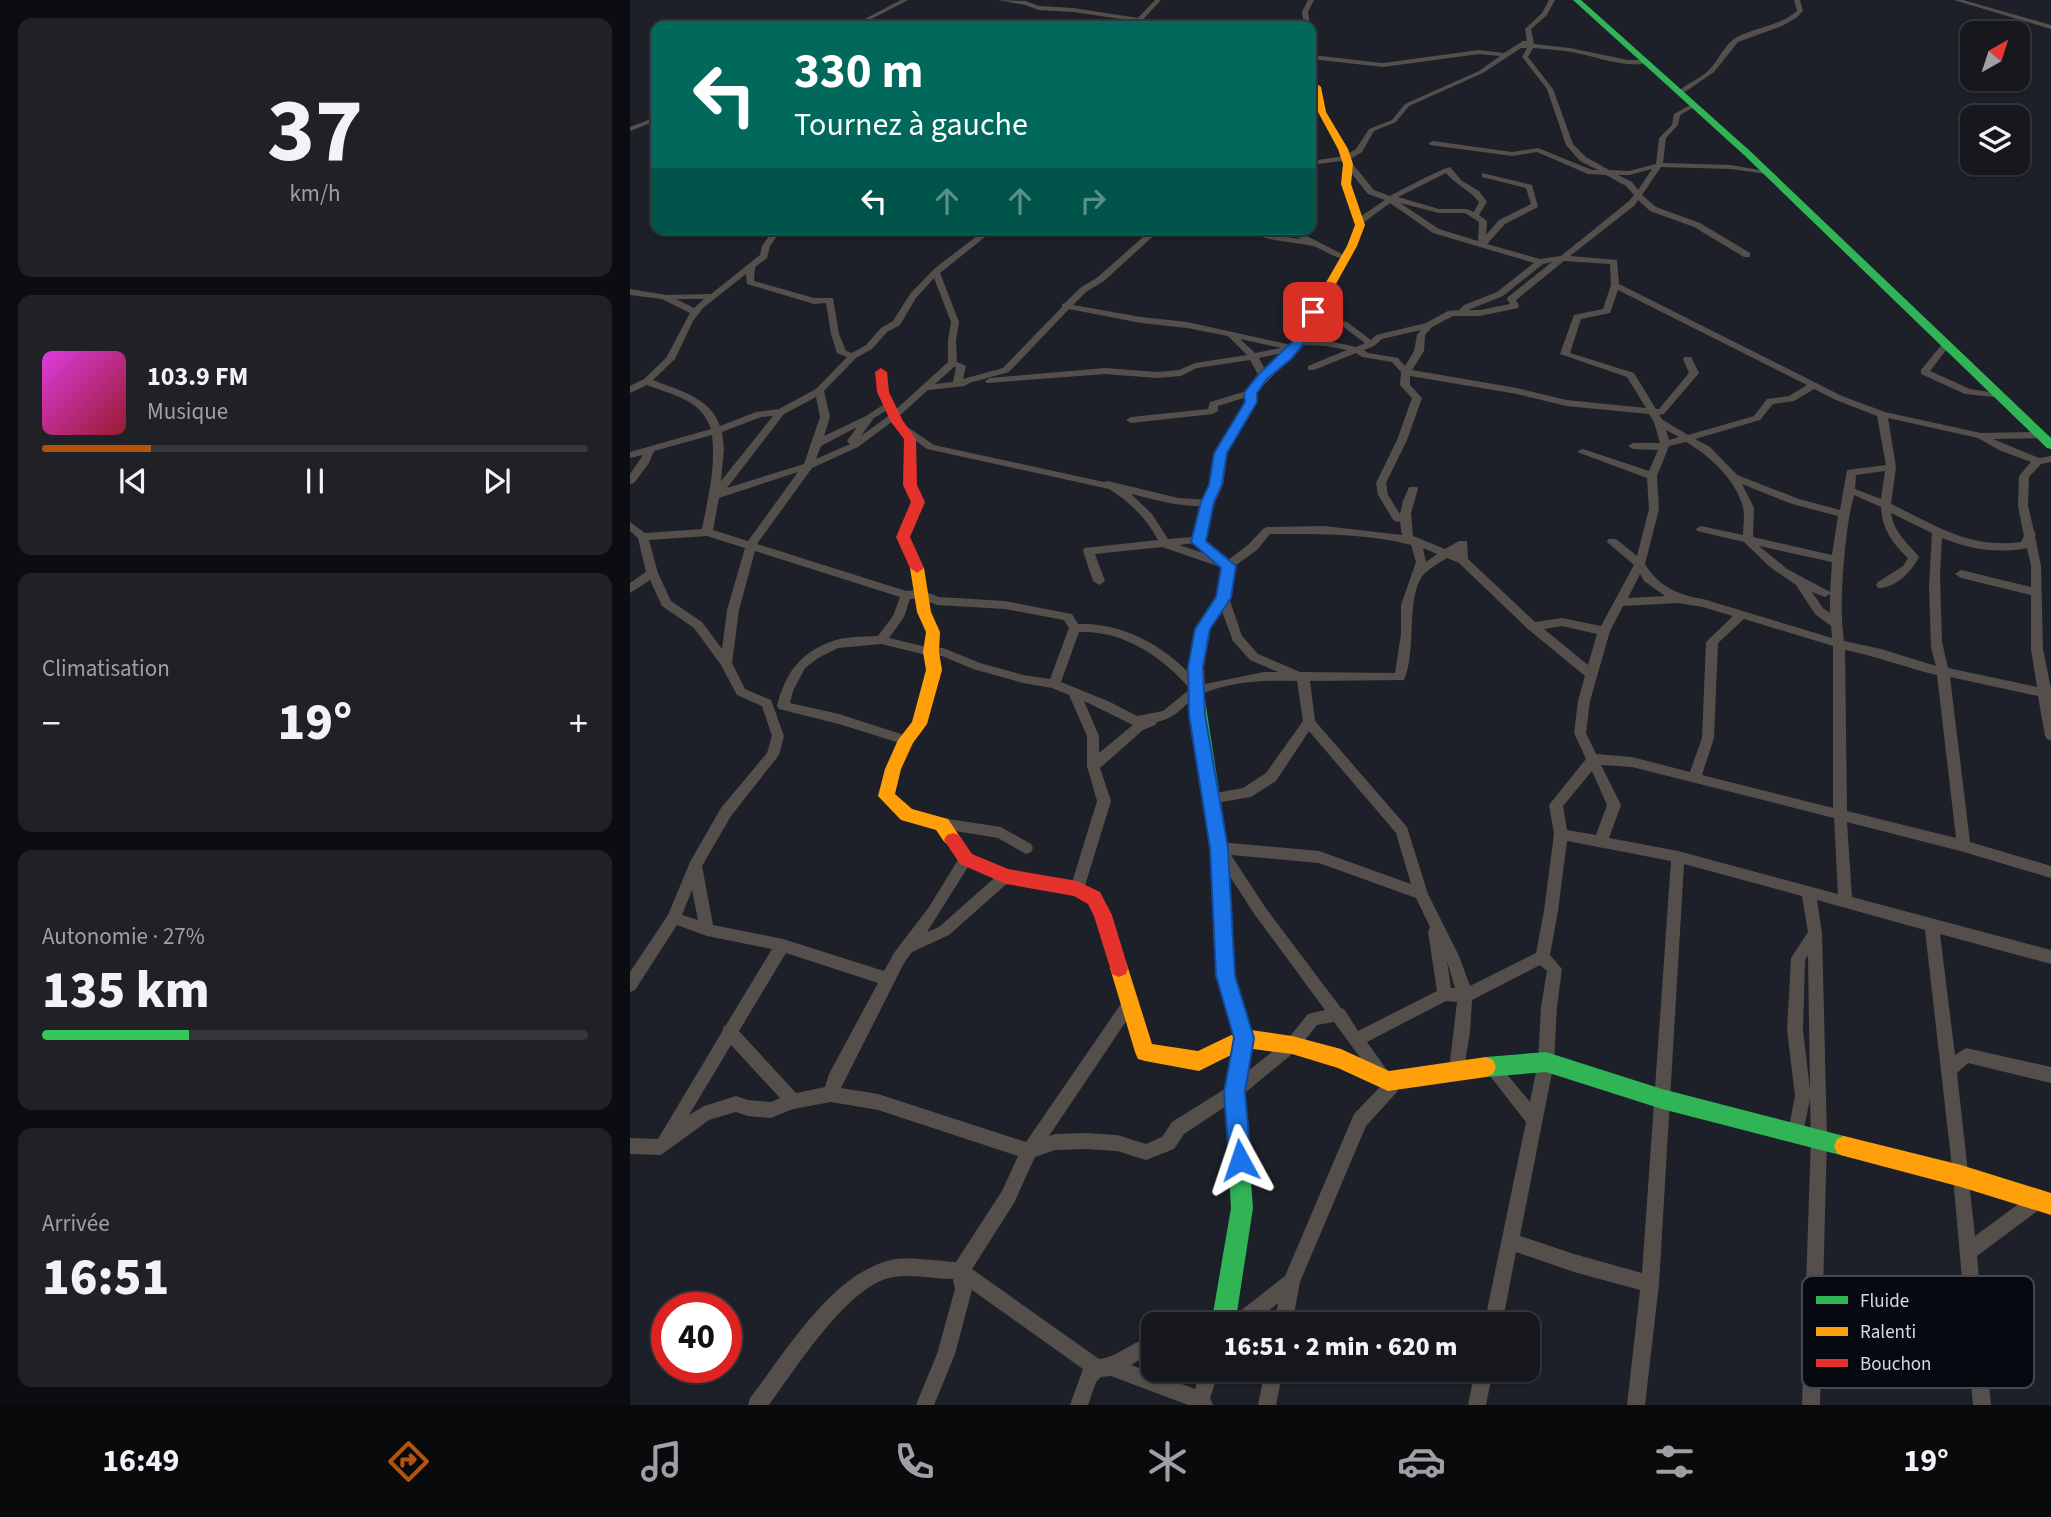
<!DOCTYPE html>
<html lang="fr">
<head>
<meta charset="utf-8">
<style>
  body { margin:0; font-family:"Source Sans 3",sans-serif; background:#1f2127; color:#f1f3f6; height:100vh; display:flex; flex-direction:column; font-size:26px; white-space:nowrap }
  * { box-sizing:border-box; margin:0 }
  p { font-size:23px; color:#9ea0a4 }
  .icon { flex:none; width:38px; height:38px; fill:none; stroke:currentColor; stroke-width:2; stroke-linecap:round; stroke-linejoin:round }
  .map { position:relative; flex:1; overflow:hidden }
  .drawer { display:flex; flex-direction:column; gap:18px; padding:18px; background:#0c0d10; width:630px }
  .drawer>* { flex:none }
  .top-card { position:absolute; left:21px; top:21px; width:665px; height:214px; border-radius:14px; box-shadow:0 2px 5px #0004,0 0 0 2px #35373c; background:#00695c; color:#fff; overflow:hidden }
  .needle { width:46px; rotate:39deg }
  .fabs { position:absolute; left:1330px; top:21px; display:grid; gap:14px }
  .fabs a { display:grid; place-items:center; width:70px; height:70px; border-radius:14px; background:#16181e; box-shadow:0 2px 5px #0004,0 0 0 2px #35373c; font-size:35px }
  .speed { position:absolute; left:21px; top:1292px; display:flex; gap:14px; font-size:35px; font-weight:700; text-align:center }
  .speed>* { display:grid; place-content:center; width:91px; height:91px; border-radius:50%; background:#16181e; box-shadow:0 2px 5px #0004,0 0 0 2px #35373c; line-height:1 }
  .speed .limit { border:10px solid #d22; background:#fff; color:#111 }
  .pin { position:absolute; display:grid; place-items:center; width:60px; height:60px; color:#fff; margin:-30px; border-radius:14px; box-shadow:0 4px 10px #0006 }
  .me { position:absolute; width:77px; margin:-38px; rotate:355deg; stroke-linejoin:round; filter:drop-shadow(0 0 5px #0008) }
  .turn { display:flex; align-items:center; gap:24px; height:147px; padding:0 28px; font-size:32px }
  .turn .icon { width:91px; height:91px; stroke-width:2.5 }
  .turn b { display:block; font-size:49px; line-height:60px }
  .lanes { display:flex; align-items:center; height:66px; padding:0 28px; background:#0003; justify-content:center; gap:35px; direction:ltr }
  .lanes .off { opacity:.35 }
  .big { font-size:52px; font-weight:800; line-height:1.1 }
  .drawer .card { flex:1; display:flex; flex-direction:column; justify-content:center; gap:10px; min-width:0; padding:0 24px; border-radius:14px; background:#1f2127 }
  .drawer .dial { align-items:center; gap:0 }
  .dial b { font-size:91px; line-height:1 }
  .song { display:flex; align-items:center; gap:21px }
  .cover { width:84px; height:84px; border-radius:10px; background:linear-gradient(135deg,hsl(300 70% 55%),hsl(350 70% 35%)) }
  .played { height:7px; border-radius:4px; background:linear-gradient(90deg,#b45309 20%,#35373c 20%) }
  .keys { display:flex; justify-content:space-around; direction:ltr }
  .heat { display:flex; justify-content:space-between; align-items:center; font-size:38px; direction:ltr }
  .charge { height:10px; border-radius:5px; background:linear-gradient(90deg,#34c759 27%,#35373c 0) }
  .trip { position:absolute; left:511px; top:1312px; width:399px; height:70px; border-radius:14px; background:#16181e; box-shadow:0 2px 5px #0004,0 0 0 2px #35373c; font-weight:800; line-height:70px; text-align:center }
  .tabs { display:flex; height:112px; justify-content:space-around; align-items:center; background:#090a0c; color:#9ea0a4 }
  .tabs .icon { width:49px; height:49px }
  .tabs .on { color:#b45309 }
  .tabs b { font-size:32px; color:#f1f3f6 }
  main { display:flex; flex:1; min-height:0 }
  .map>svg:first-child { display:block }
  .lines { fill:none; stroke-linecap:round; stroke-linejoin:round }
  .street { fill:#554f4b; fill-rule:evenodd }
  .fast { fill:#30b455; fill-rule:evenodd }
  .slow { fill:#ff9f0a; fill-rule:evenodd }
  .jam { fill:#e5322d; fill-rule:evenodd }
  .route { fill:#1a73e8; stroke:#114b97; stroke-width:2 }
  .key { fill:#06090f; stroke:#44474f; stroke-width:2 }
  .key-label { font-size:19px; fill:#d4d9e3 }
</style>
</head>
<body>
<main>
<section class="drawer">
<div class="card dial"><b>37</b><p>km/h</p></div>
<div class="card">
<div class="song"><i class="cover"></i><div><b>103.9 FM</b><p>Musique</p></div></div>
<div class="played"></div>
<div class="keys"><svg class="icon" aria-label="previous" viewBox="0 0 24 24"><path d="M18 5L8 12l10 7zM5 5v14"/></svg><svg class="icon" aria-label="pause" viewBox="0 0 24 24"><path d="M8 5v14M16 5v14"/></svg><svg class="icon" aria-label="next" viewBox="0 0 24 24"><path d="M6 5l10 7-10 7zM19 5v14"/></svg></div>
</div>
<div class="card"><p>Climatisation</p>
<div class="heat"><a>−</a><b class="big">19°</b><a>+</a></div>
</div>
<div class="card"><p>Autonomie · 27%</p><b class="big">135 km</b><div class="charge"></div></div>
<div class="card"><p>Arrivée</p><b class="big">16:51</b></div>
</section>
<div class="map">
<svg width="1421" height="1405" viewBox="0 0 1421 1405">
  <rect width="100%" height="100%" fill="#1d2028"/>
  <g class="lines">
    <g class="street">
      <polygon points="271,0 278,0 228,26 221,26"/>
      <polygon points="368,0 396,1 409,6 443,8 508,18 525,0 531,0 507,26 502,25 505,21 443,12 408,10 395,5"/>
      <polygon points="678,0 684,0 678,12 680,26 674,26 672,12"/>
      <path d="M919,0H925L917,15L901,29L904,44L940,48L998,60H1016L1019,62C1000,70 964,56 942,52C929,50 916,49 903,48L898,57L923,89L943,144L956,157L979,170L999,171L1026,164L1029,138L1042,125L1044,114L1064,103L1066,104V106L1050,115L1048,125L1036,138L1033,163L1101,165L1141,172L1137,174L1101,169L1031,167L1012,195L1026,207L1070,223L1120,253V257H1114L1064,227L1020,211L1008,200L1005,205L940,256L987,260L989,284L1212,396L1255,412L1351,433L1411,432L1416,435L1411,438L1363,439L1409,458L1421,456V462L1411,464L1399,477L1398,506L1404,531L1406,534L1405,536L1411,566L1413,649L1421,689V741L1417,739L1415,736L1408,696L1320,677L1340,842L1421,866V878L1334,852L1217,822L1222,897L1421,950V964L1310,934L1325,1055L1336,1048L1421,1067V1083L1338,1063L1327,1073L1345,1236L1402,1194L1408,1192L1414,1194L1416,1200L1414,1206L1347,1256L1361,1405H1343L1323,1176L1295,930L1187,900L1192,933L1197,1138L1190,1405H1172L1181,1138L1180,1099L1172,1138L1166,1140L1160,1138L1158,1132L1165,1096L1157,1030L1161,958L1178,932L1172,896L1054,864L1029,1284L1015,1405H997L1010,1290L944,1272L886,1252L872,1325H854L896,1122L853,1067L855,1062L861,1060L867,1062L900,1102L908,1062L911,1007L917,971L910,965L842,1000L840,1032L833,1075L827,1078L821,1075L819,1070L827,1002L816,1001L737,1042L769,1087L767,1092L736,1126L670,1282L662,1325H644L648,1303L621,1325H597L600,1319L655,1276L724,1114L751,1086L704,1022L687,1025L667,1050L610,1097L554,1134L544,1149L516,1160L487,1151L456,1149L425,1150L405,1157L384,1203L342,1269L469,1359C489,1357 502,1340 523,1338V1356L514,1357L501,1365L565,1389L571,1370H589L580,1398L583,1405H558L481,1376L471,1377L466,1382L458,1405H440L453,1369L342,1290L325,1354L304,1405H286L307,1354L325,1289L323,1279C304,1279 282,1274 264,1277C219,1283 165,1370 139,1405H118L120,1398C156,1352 201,1274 261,1260C275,1256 309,1261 326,1262L372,1191L388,1156L248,1110L201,1102L163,1109L141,1118L118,1116L106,1112L79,1120L31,1155L0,1154V1138L28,1139L92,1032L94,1026L96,1025L142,949L77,936L47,925L5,990L0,992V972L38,915L60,862L91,808L137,753L142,736L132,706L107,695L91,665L64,628L32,606L20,580L0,593V583L16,572L8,538L0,531V522L15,533L72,529C78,498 86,467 82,435L24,451L19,463L4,483L0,484V474L13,455L0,458V452L81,429C71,399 44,396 17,385L0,393V386L14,379L36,358L60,313L32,299L0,295V289L36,295L81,294L130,255L132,246L144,229H152L140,246L137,258L125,267L124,281L184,298H203L209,334L216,351L222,353L236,345L251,328L263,321L280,294L304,269L356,229H365L310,273L329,322L326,341L327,362L336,366L333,379L373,368L432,307V304L435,303L450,288L468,277L522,229H531L474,281L456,292L443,305L511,317L557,322L666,346V350L629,358L638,376L636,378H630L620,360L567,368L551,376L527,378L475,374L357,383L355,381L360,378L475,368L527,372L549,370L565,363L617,355L598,336L557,328L511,323L439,309L379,372L339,383L335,386L298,390L267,418L228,447L182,468L127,544L276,591L291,590L309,597L375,601L442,614L448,624C496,622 540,649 570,685L634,672H648L620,660L603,641L587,598L593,594L599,598L612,636L628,654L670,672L765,673L771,634V605L786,562L781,545C736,533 687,534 640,534L627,550L599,570L532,547L465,554L475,581L469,585L463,581L453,551L454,548L528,540C516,518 500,502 479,489L297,449L268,428L270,426H276L304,445L474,482L478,481L548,498L582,500L583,502C568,513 519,498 501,494L522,514L538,539L573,536L574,539L573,542L549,545L597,561L619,544L633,529L637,527L694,526L772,535L770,522L764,521L748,495L746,483L767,440L782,398L770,385L771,372L762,362L732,357L726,353L684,370H678V366L717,350L695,346L669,345L665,342L666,340H695L726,347L735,343L712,326L686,323L679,312L686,310L692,319L717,322L741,340L746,335L796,323L818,311L829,310L834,305L867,292L904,263L803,233L760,203L733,223H727V219L755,200L738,194L714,164L721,162L744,190L760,196C769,191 813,168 820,167L832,181L849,191L857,202L849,215L857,221L856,235L869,220L901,204L896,188L852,177V173L902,185L908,207L875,224L857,244L910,259L931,256L999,201L1004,195L996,186L976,175L958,174L907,152L882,156L800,145L799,143L803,141L882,152L908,148L962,170H968L950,161L936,145L917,89L892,57L897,48H891L853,73L779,106L766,122L744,131L732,152L719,160L681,165V161L714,156L726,149L739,129L762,120L775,104L849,71L870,56L849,54L753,67L681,59V55L753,63L849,50L874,53L893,41H897L895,29L912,13ZM1022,169L1008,190L1002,182L988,175H999ZM816,173C826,185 840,190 849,202L844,212L837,209H809L768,197ZM770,203L809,213H835L849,222L848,241L809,229ZM934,261L980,264L981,285L973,309L944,315L930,354L997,377L1016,408L936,400L887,388L782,370L794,351L795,335L802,327L823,316H850L888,308L889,306L886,300ZM922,262L878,297L877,299L880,304L850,310H838L873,296L913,264ZM116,274L117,284L184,304L196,303L201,334L207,353L217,357L186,389L149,409L126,412L90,426C79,396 49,391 23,380L45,359L63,321L73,308ZM304,278L321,322L318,341V362L261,414L231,436L244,418L262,407V403H256L236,416L194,436L200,417L194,391L226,358L242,349L257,332L270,325L286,298ZM988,290L1177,385L1159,396L1137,399L1124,416L1058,435L1033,420L1029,415L1034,414L1069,373L1061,357H1055L1053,359L1059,373L1029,409H1026L1004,373L940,353L951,319L980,313ZM46,299H74L64,308ZM791,330L787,335L784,351L775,366L768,358L738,353L734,350L744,346L752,339ZM610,339L651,348L625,353ZM324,367H326L323,382L305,384ZM780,376L887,394L936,406L1019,414L1024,422L1030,443H1003L998,446L1003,449L1028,450L1019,471L956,450L952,449L947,452L1017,478L1019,509L1007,556L986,539H978L977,542L1004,565L971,626L932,618L905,622L838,559L837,541H829L815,549L783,536L781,513L788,489L787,487H779L773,501L770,514L758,495L756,483L777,440L792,398L780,385ZM1184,389L1206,400L1247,416L1256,465L1217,470L1210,510L1169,499L1107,475L1080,447L1065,439L1130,420L1143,404L1164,401ZM186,397L190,417L174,464L97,488L154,414ZM143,416L91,481L94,449L92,432L131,417ZM1258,418L1348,438L1369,450L1401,462L1389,476L1388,506L1394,536L1391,542C1339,549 1305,525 1261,504L1266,467ZM227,427L217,441L220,444L186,459L191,446ZM1036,430L1049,437L1039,440ZM1056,442C1079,455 1106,480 1113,507C1115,515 1113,526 1113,535L1071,526L1066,529L1067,531L1114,542L1140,567L1166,585L1185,614L1201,626L1202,638L1073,599C1048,595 1028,586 1015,564L1029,509L1027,476L1039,446ZM1255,471L1251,499L1225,489L1226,475ZM168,472L118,541L83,530L89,498ZM1112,484L1162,504L1208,516L1202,555L1123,537L1124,508ZM1224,495L1251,507C1252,529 1262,543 1278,558L1273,566L1248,582L1246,585L1248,588C1265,589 1282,571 1289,557C1277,542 1264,533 1261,513L1302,533L1299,586L1301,648L1306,666L1251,649L1214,641C1210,612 1212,587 1214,560C1216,538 1218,518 1224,495ZM77,536L115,548L97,610L92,649L72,622L41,601L28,573L19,540ZM1312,538C1340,549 1367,554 1397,548L1401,566V587L1331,570L1325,574L1331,578L1401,595V649L1407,687L1318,668L1312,642L1310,576ZM1129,546L1202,562L1200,592L1157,569ZM793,548L807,554L796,562ZM125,551L270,597L263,616L248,636C233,637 216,636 203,641C170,652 155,674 147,706L149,709L209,724L276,745L280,743L282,740L280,737L209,714L160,703L163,691L175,668L188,658L208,648L251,644L301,656H312L343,669L393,683L422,688L439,695L457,736V766L467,801L440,889L442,893L447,895L452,893L454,889L481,801L470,768L513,730L525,725L527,722C551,717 555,700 574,693C603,681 637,680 667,681L673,721L636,773L613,788L575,795L573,799L575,803L580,804L621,797L646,781L679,731L766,833L781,884L689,851L589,842L584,844L582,848L584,852L625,915L695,1010L678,1014L657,1040L598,1087L542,1122L532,1137L516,1144L487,1135L456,1133L425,1134L419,1136L505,1008L508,1003L505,998L500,996L495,998L396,1142L248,1094L211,1088L274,963L282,952L319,935L381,880L383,876L381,872L376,870L371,872L309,927L297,932L343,859L341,855L336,853L331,855L299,907L264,953L254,971L153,939L83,925L72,866L101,816L149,755L154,736L141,700L115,689L102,663L109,610ZM817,558L829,563L899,630L955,676L948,701L944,733L956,759L919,805L924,834L914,911L906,953L840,986L829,956L798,894L777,827L685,721L680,681L774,680C787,650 776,604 791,578C796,570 809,563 817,558ZM1010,574L1014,581L1035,596L998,598ZM1182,592L1195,597L1200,594V613L1193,608ZM290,598L307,605L375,609L434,620L439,628L420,679L393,675L350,663L313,648H301L259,638L274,617L280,599ZM1048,603L1073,607L1103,616L1076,642L1072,738L1060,772L1002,757L966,754L956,733L960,701L980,631L993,606ZM1114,619L1203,646V808L1072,775L1084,738L1088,643ZM932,626L967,634L958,665L914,629ZM449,632C493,630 533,657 560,689L533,711L507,716L480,702L431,682ZM1215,650C1247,656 1276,668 1307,675L1326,838L1217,811ZM454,701L503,725L469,753V736ZM971,765L1002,767L1204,818L1208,894L1048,851L979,838L991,805ZM962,771L977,805L966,835L937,830L933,806ZM937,841L1041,861L1012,1273L944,1254L890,1236L924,1062L927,1007L932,969L920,955L928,911ZM601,855L689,863L786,898L800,927L798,932L807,991L728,1031L714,1009L711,1008L635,907ZM62,890L68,920L52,915ZM156,953L248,983L199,1074L195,1087L166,1093L109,1031ZM1178,955L1180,1090L1173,1030L1175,960ZM817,961L825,988H821ZM101,1045L150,1098L141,1102L118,1100L106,1096L74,1106L59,1115Z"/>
      <path d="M1164,0H1170L1173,11L1166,18L1152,26L1108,42L1084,72L1052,94H1048L1047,93C1056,83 1069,80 1078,71C1089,61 1093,45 1107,37C1127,27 1149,26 1167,11Z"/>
      <polygon points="1324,0 1333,0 1421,25 1421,29"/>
      <polygon points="26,117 26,121 0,131 0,127"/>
      <path d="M614,229H626L642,235L671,239L652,229H663L718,257C708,262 694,249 683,246C660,241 635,242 614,229Z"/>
      <polygon points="1316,342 1320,345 1300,371 1340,389 1373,394 1373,398 1335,394 1291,374 1291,370 1313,343"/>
      <polygon points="620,390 625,393 623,395 588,406 588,411 583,414 501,423 496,420 501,417 578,409 580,402"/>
      <polygon points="312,818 371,827 401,844 403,848 401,852 396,854 368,838 307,828 305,824 307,820"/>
      <polygon points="635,1370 653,1370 646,1405 628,1405"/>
      <polygon points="845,1370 863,1370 856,1405 838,1405"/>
    </g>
    <g class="fast">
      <polygon points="943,0 951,0 1120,151 1421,438 1421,449 1417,448 1114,155"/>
      <polygon points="567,694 575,700 598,848 605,976 624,1038 614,1092 623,1208 605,1325 581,1325 601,1208 594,1092 604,1038 587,976 580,848 559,700"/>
      <polygon points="916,1052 1032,1089 1214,1136 1221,1139 1224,1146 1221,1153 1214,1156 1032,1109 916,1072 856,1077 849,1074 846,1067 849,1060 856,1057"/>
    </g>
    <g class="slow">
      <polygon points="681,79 691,87 696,112 718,149 723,164 721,184 735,225 727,246 672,345 666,348 660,345 717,246 725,225 711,184 713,164 708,149 688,112"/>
      <path d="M287,563L294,568L301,612L310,632L309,652L312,670L297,724L283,743L271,769L265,794L282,809L318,819L332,840L329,845C316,850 313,839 306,830L271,820L248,796L255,769L268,740L282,722L296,670L293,652L296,632L287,612L280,568Z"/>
      <polygon points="489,959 496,962 498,968 522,1044 568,1051 614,1029 662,1036 711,1049 759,1071 856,1057 863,1060 866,1067 863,1074 856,1077 758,1091 708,1068 662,1054 615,1048 569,1071 515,1061 508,1059 505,1052 480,968 482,962"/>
      <polygon points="1214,1136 1331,1165 1421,1193 1421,1215 1331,1187 1214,1156 1207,1153 1204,1146 1207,1139"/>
    </g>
    <g class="jam">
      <polygon points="666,342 670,343 670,347 626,393 627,402 597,453 593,485 585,502 575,541 606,566 600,598 580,629 574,667 575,700 567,706 559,700 558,667 566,629 586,598 592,568 561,542 571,502 579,485 585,453 615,402 614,393 662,343"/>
      <polygon points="251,368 257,372 259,392 273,421 286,439 287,485 295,502 280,537 294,568 287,573 280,568 266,537 281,502 273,485 274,439 261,422 247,392 245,372"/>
      <polygon points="323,833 329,835 342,854 378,869 447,881 470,892 482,915 498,968 496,974 489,977 482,974 464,916 458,904 444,896 376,884 330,864 314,840 317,835"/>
    </g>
  </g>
  <polygon class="route" points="679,310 689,312 673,345 661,359 637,379 627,393 627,402 597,453 592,485 584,502 576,541 606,566 601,598 580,629 573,667 575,715 598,848 605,976 624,1038 615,1092 621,1160 618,1167 610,1170 602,1167 599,1160 594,1092 604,1038 586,976 580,848 559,715 558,667 565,629 586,597 591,568 561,542 571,502 579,485 584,453 615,402 614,393 629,374 663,341"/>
  <rect x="1172" y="1276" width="232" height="112" rx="10" class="key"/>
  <rect x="1186" y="1296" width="32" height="8" fill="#30b455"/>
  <rect x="1186" y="1327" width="32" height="9" fill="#ff9f0a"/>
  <rect x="1186" y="1359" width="32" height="8" fill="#e5322d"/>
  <g class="key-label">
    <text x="1230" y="1307">Fluide</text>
    <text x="1230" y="1338">Ralenti</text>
    <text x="1230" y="1370">Bouchon</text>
  </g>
</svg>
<div class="fabs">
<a><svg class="needle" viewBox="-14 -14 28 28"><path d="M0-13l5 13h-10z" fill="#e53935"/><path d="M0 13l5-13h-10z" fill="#9ea0a4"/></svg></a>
<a><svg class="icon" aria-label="layers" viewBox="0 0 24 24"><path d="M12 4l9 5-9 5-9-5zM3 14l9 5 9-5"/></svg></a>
</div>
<div class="speed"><div class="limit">40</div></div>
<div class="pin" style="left:683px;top:312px;background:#d93025"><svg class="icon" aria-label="arrive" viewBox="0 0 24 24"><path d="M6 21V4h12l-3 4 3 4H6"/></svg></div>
<svg class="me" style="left:610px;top:1160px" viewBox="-20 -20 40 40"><path d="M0-17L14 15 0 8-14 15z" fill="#1a73e8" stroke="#fff" stroke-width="4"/></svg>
<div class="trip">16:51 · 2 min · 620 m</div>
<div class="top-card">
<div class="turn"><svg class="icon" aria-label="left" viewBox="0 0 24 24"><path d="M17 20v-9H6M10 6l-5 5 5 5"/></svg><div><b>330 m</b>Tournez à gauche</div></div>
<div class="lanes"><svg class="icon" aria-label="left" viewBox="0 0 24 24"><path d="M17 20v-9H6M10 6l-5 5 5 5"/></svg><svg class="icon off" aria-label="ahead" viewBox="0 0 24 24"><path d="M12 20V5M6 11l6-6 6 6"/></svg><svg class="icon off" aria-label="ahead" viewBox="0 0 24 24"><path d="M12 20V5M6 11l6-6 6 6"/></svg><svg class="icon off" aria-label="right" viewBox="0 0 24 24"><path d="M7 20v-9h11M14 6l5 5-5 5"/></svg></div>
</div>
</div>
</main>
<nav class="tabs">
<b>16:49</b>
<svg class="icon on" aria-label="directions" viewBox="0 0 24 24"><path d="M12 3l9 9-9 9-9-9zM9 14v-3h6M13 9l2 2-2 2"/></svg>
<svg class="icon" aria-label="music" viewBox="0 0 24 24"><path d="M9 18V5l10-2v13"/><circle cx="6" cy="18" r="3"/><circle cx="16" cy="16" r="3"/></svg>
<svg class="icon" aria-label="phone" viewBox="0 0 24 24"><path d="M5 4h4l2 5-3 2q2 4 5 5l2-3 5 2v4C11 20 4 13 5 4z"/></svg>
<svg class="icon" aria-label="climate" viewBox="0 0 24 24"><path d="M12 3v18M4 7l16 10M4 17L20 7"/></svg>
<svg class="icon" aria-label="car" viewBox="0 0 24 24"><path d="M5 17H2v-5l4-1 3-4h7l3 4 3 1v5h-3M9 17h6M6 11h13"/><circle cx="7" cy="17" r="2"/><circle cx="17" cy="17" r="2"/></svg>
<svg class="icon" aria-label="filters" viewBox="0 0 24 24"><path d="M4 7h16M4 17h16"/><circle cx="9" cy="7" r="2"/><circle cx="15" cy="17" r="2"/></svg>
<b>19°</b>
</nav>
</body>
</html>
